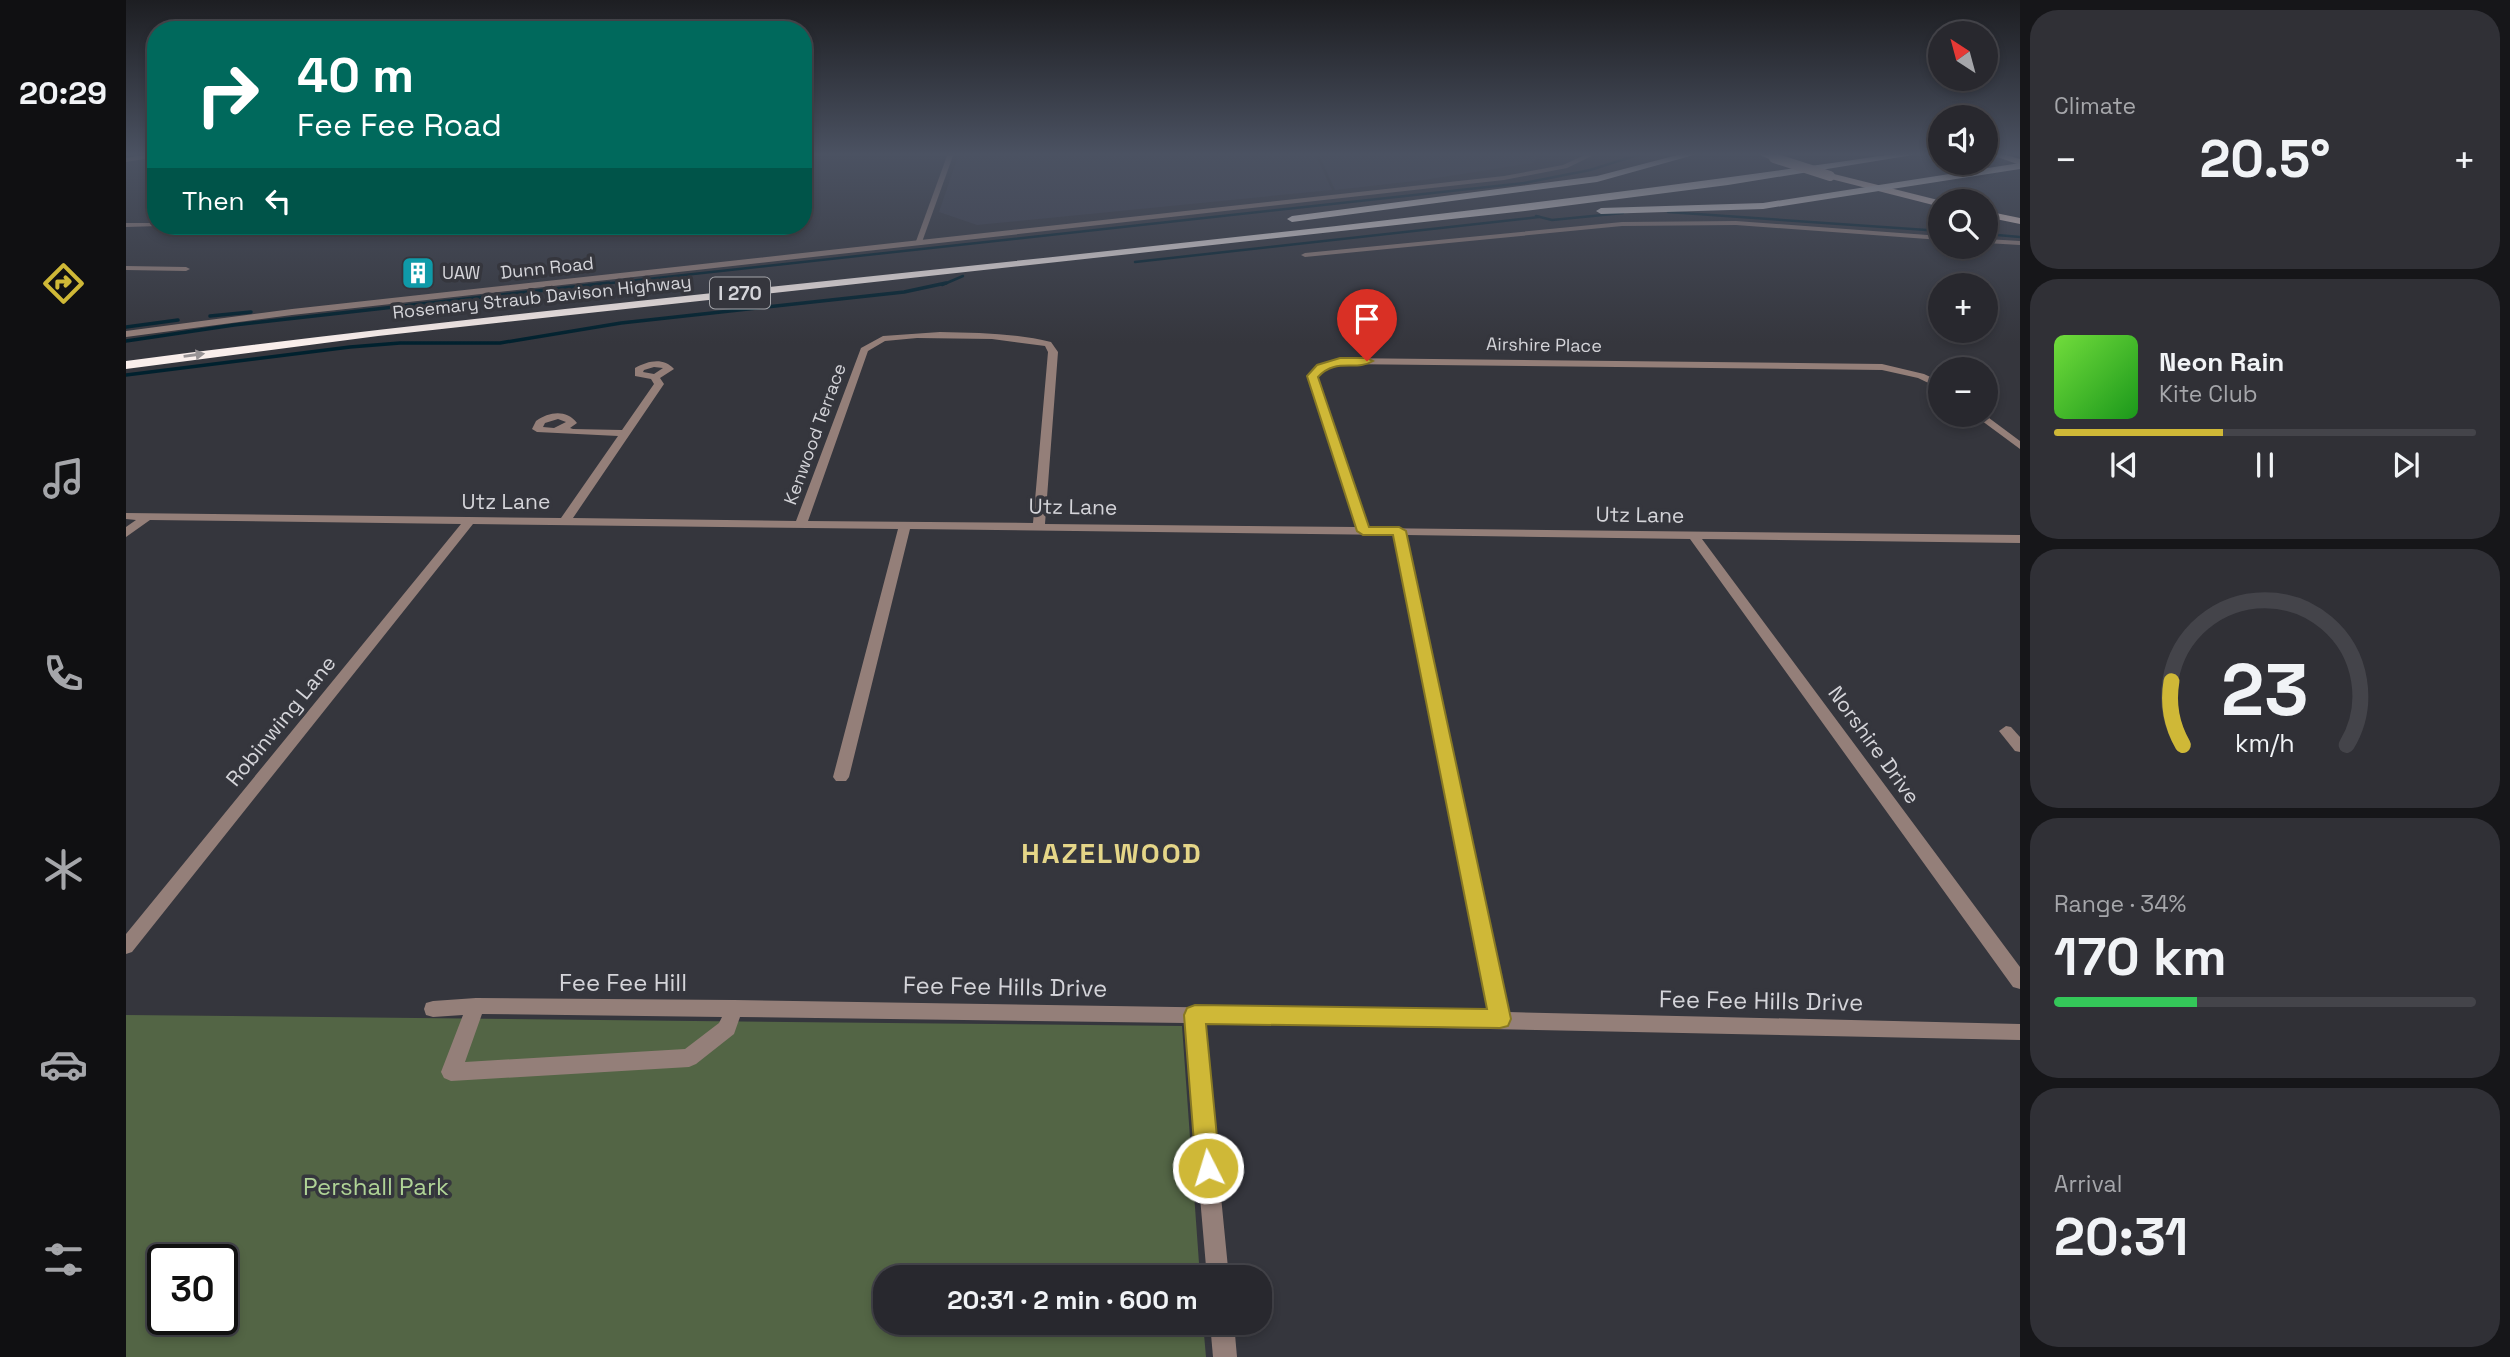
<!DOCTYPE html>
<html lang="en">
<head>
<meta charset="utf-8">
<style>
  body { margin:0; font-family:"Space Grotesk",sans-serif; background:#303036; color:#f1f3f6; height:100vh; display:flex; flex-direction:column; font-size:26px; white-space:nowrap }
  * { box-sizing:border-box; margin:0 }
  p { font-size:23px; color:#a5a6aa }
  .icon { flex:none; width:38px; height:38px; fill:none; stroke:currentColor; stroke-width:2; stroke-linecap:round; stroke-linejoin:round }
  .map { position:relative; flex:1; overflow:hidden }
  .side { display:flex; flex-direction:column; gap:10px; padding:10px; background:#161619; width:490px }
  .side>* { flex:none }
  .top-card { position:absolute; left:21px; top:21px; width:665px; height:214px; border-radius:28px; box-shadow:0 4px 10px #0003,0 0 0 2px #44444a; background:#00695c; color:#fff; overflow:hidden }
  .needle { width:46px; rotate:324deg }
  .controls { position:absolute; left:1802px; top:21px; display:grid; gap:14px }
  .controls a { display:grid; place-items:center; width:70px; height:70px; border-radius:50%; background:#28282e; box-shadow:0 4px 10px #0003,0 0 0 2px #44444a; font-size:35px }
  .speed { position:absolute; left:21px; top:1244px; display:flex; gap:14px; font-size:35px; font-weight:700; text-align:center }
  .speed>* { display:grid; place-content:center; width:91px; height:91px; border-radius:50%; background:#28282e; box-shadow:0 4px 10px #0003,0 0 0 2px #44444a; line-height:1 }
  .speed .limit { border:4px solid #111; border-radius:10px; background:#fff; color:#111 }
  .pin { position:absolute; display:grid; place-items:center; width:60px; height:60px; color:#fff; margin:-72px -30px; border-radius:50% 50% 50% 0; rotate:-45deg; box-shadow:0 0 7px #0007 }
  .pin .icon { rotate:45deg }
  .me { position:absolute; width:77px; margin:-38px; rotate:355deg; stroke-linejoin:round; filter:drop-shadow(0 0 5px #0008) }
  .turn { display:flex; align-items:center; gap:24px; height:147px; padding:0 35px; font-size:32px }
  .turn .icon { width:91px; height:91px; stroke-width:2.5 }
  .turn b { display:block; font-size:49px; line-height:60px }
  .then { display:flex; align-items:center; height:66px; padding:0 35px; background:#0003; gap:14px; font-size:26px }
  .big { font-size:52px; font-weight:800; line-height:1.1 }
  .side .widget { flex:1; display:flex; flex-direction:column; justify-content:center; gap:10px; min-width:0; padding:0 24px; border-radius:28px; background:#303036 }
  .side .dial { align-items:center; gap:0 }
  .dial svg { height:182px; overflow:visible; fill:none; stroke:#44444a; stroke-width:7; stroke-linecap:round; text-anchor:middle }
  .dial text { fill:#f1f3f6; stroke:none }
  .song { display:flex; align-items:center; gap:21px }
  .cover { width:84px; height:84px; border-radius:10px; background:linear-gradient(135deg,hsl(100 70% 55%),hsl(120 70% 35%)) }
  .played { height:7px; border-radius:4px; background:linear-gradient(90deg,#cfb837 40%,#44444a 40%) }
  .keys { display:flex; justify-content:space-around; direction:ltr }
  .heat { display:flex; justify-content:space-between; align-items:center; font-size:38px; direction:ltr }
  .charge { height:10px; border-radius:5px; background:linear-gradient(90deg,#34c759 34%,#44444a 0) }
  .trip { position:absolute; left:747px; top:1265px; width:399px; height:70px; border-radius:28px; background:#28282e; box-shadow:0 4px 10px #0003,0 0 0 2px #44444a; font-weight:800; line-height:70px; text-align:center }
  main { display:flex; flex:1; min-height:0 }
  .tabs { display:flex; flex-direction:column; width:126px; justify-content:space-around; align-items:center; background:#101012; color:#a5a6aa }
  .tabs .icon { width:49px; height:49px }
  .tabs .on { color:#cfb837 }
  .tabs b { font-size:32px; color:#f1f3f6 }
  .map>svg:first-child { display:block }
  .built { fill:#3d3f4c }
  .green { fill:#536545; fill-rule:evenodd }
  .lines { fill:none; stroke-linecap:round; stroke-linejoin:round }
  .stream-far1 { stroke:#00212e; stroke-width:2.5 }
  .stream { stroke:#00212e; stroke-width:3.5 }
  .minor { fill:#947f79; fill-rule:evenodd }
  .tertiary { fill:#947f79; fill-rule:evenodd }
  .trunk { fill:#f5dbd2; fill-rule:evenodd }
  .motorway { fill:#f9eeeb; fill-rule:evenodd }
  .trunk-bridge { stroke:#f5dbd2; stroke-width:10 }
  .oneway { fill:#979294 }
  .route { fill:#cfb837; stroke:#877824; stroke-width:2 }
  .labels { text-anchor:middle; stroke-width:7; stroke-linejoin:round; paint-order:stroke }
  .far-street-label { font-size:18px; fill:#d4d4d9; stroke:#35363d }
  .far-poi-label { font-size:18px; fill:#d4d4d9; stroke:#35363d; text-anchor:start }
  .shield { fill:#35363d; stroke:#a4a5aa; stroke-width:2 }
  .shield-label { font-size:19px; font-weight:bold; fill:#d4d4d9 }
  .street-label { font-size:21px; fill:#d4d4d9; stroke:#35363d }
  .near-street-label { font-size:24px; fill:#d4d4d9; stroke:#35363d }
  .near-park-label { font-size:24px; fill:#afd396; stroke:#35363d }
  .district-label { font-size:28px; font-weight:bold; letter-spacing:2px; fill:#e5d688; stroke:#35363d }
</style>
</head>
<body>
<main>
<nav class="tabs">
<b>20:29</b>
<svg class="icon on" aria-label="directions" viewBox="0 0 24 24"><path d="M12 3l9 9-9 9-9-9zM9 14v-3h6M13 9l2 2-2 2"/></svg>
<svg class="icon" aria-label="music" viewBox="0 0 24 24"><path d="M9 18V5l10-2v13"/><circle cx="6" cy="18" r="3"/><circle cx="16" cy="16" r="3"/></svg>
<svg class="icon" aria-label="phone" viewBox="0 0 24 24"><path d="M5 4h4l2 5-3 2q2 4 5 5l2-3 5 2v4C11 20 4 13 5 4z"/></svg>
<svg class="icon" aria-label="climate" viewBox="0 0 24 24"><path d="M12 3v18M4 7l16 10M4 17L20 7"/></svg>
<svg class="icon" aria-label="car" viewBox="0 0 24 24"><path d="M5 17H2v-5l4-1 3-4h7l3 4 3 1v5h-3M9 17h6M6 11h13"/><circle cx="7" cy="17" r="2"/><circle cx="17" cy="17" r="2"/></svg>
<svg class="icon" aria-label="filters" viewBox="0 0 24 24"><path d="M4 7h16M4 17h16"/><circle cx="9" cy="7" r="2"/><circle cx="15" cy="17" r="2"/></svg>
</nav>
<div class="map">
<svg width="1894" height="1357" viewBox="0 0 1894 1357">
  <rect width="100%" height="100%" fill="#35363d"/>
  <g class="built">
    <polygon points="833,153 1189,153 1206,190 851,225 813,212"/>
    <polygon points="1192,153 1416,153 1407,163 1298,180 1209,190"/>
  </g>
  <path class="green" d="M0,1015L1056,1026L1074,1277L760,1278V1323H1077L1080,1357H0ZM37,1260H96V1320H37Z"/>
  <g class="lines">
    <g class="stream-far1">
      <polyline points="1542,212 1815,231"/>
      <polyline points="1410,216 1426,220 1497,213"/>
      <polyline points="1860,234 1894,237"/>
      <polyline points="1009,262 1413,217"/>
      <polyline points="467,285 1398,183 1464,170 1518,153"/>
      <polyline points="816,285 837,276"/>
    </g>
    <g class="stream">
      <polyline points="84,316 125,312"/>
      <polyline points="0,327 52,320"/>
      <polyline points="0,341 108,325 483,283"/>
      <polyline points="0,375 224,347 274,343 374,343 495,323 778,292 820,283"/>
    </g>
    <g class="minor">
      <polygon points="29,153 30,157 0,162 0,158"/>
      <polygon points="822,153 828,153 796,242 789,244"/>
      <polygon points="1610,221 1815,236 1815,240 1610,225 1496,226 1179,257 1175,255 1179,253 1496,222"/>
      <polygon points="0,223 30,223 30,226 33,226 0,227"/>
      <polygon points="110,226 477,229 522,226 477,233 114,228"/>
      <polygon points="1860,239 1894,241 1894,245 1860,243"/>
      <polygon points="0,266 60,267 64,269 60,271 0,270"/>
      <path d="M814,332C852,333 889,333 925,342L932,352L919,524L1230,527L1181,376L1192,365L1214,358L1756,364L1798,374L1815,382V389L1792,378L1756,370L1215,364L1198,369L1191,376L1242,528L1894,535V543L1576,539L1894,967V989L1887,987L1564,539L1280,535L1382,1012L1894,1024V1040L1078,1023L1103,1278H1081L1059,1023L614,1017L608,1034L570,1064L563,1067L325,1081L318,1078L315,1072L337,1015L307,1017L300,1015L298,1009L300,1003L307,1001L350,998L608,1000L1363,1012L1268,535L784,529L723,777L720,781H710L707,777L772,529L347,524L6,952L0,954V934L335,524L24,520L0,537V527L10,520L0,519V513L435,518L492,436L411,432L406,429L410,421C423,412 440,409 451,423L444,428L447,429L496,430L528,384L525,379L509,376V368C522,361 537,357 548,369L534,378L538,384L447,518L670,521L735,348L757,336ZM791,338L866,339L919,346L922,352L907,523L682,521L742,351L759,341ZM528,367L537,368L528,374L517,372L518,370ZM432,419L440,422L428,428L417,427L419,423ZM356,1014L596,1017L593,1023L559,1049L339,1062Z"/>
      <polygon points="1848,415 1859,415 1894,441 1894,449"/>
      <polygon points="1880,726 1885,727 1894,737 1894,752 1889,751 1873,731"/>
      <polygon points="1084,1323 1108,1323 1111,1357 1087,1357"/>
    </g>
    <polygon class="tertiary" points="1463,153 1472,153 1441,168 1378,180 166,315 0,337 0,331 166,309 1378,176 1437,165"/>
    <g class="trunk">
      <polygon points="1629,153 1643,153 1652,158 1648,161"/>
      <polygon points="1860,153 1873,153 1894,159 1894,165"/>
      <polygon points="1704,173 1816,201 1815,207 1701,178 1699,176"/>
      <polygon points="1860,211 1894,218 1894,224 1860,217"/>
    </g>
    <g class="motorway">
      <polygon points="1559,153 1575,153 1471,182 1166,222 1161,219 1166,216 1471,176"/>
      <path d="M1774,153H1799L1602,185L1399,211L252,336L0,369V361C590,284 1185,241 1774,153Z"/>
      <polygon points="1894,163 1894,169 1637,209 1475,214 1470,211 1475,208 1637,203"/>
    </g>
    <polyline class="trunk-bridge" points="1648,158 1704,176"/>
  </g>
  <defs><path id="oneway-solid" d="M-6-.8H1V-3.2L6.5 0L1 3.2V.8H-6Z" transform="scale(1.75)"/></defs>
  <use class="oneway" href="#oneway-solid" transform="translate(68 355) rotate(-8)"/>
  <linearGradient id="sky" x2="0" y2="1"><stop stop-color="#1d1e22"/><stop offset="0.45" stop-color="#4b5262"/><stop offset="1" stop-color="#4b5262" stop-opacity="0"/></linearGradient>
  <rect width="1894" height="343" fill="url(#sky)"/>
  <path class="route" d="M1214,358H1241L1247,361C1230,372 1210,357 1192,377L1243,527H1273L1280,531L1385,1019L1382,1026L1374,1028L1080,1024L1094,1168L1091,1176L1082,1179L1074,1176L1070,1168L1058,1015L1061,1008L1069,1005L1361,1009L1267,535H1237L1231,531L1181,376L1191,365Z"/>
  <defs>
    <symbol id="building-square" viewBox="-11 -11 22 22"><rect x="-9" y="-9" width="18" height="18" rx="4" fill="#0f9aa8" stroke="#35363d"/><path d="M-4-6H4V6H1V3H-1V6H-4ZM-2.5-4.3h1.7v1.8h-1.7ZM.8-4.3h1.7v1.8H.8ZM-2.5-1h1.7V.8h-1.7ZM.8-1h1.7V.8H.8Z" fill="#fff"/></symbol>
  </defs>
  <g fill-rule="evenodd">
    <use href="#building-square" x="273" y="254" width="38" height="38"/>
  </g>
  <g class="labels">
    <g class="far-street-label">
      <text transform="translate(421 268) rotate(-6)" y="6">Dunn Road</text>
      <text transform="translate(416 297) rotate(-6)" y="6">Rosemary Straub Davison Highway</text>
      <text transform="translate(1418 345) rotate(1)" y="6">Airshire Place</text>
      <text transform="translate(689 434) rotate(-70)" y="6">Kenwood Terrace</text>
    </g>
    <g class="far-poi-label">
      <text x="316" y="279">UAW</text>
    </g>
    <rect class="shield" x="584" y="277.5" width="60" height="31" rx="5"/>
    <g class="shield-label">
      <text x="614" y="300">I 270</text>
    </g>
    <g class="street-label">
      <text x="380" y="509">Utz Lane</text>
      <text transform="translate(947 507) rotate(1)" y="7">Utz Lane</text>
      <text transform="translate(1514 515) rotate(1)" y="7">Utz Lane</text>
      <text transform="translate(155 721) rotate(-51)" y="7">Robinwing Lane</text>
      <text transform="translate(1748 745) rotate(54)" y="7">Norshire Drive</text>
    </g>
    <g class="near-street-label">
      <text x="497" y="991">Fee Fee Hill</text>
      <text transform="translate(879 987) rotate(1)" y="8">Fee Fee Hills Drive</text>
      <text transform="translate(1635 1001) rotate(1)" y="8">Fee Fee Hills Drive</text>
    </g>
    <g class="near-park-label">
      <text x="250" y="1195">Pershall Park</text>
    </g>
    <g class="district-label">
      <text x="986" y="863">HAZELWOOD</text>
    </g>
  </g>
</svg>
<div class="controls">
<a><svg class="needle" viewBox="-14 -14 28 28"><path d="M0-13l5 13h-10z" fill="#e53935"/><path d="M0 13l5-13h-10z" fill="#a5a6aa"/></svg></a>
<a><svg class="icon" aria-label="sound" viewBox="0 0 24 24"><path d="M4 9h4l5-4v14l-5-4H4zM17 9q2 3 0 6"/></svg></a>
<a><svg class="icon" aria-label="search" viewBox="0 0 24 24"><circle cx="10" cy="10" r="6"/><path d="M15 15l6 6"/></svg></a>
<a>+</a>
<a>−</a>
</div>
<div class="speed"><div class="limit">30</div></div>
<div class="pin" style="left:1241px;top:361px;background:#d93025"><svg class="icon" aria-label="arrive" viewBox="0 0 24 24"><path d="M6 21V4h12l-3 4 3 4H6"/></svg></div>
<svg class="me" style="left:1082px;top:1168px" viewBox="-20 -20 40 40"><circle r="17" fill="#cfb837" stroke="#fff" stroke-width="3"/><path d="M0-11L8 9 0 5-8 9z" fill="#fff"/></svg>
<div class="trip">20:31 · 2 min · 600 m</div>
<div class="top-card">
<div class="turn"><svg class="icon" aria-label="right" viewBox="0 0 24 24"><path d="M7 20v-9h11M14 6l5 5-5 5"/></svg><div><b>40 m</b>Fee Fee Road</div></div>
<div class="then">Then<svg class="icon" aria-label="left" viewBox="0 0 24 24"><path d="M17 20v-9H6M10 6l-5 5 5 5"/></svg></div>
</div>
</div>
<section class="side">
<div class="widget"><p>Climate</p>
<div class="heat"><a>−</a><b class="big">20.5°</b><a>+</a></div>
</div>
<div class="widget">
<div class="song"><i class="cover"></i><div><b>Neon Rain</b><p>Kite Club</p></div></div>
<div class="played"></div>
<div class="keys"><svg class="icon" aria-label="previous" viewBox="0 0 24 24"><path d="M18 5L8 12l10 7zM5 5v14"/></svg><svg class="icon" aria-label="pause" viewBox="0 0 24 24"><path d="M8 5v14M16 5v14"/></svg><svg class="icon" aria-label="next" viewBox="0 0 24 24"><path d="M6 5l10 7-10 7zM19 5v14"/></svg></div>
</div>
<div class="widget dial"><svg viewBox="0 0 100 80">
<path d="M14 69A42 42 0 1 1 86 69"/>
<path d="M14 69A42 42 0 0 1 9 41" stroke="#cfb837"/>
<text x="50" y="56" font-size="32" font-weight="700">23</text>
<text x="50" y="72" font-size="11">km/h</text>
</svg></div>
<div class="widget"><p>Range · 34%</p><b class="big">170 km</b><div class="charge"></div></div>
<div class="widget"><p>Arrival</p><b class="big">20:31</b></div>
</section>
</main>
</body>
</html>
